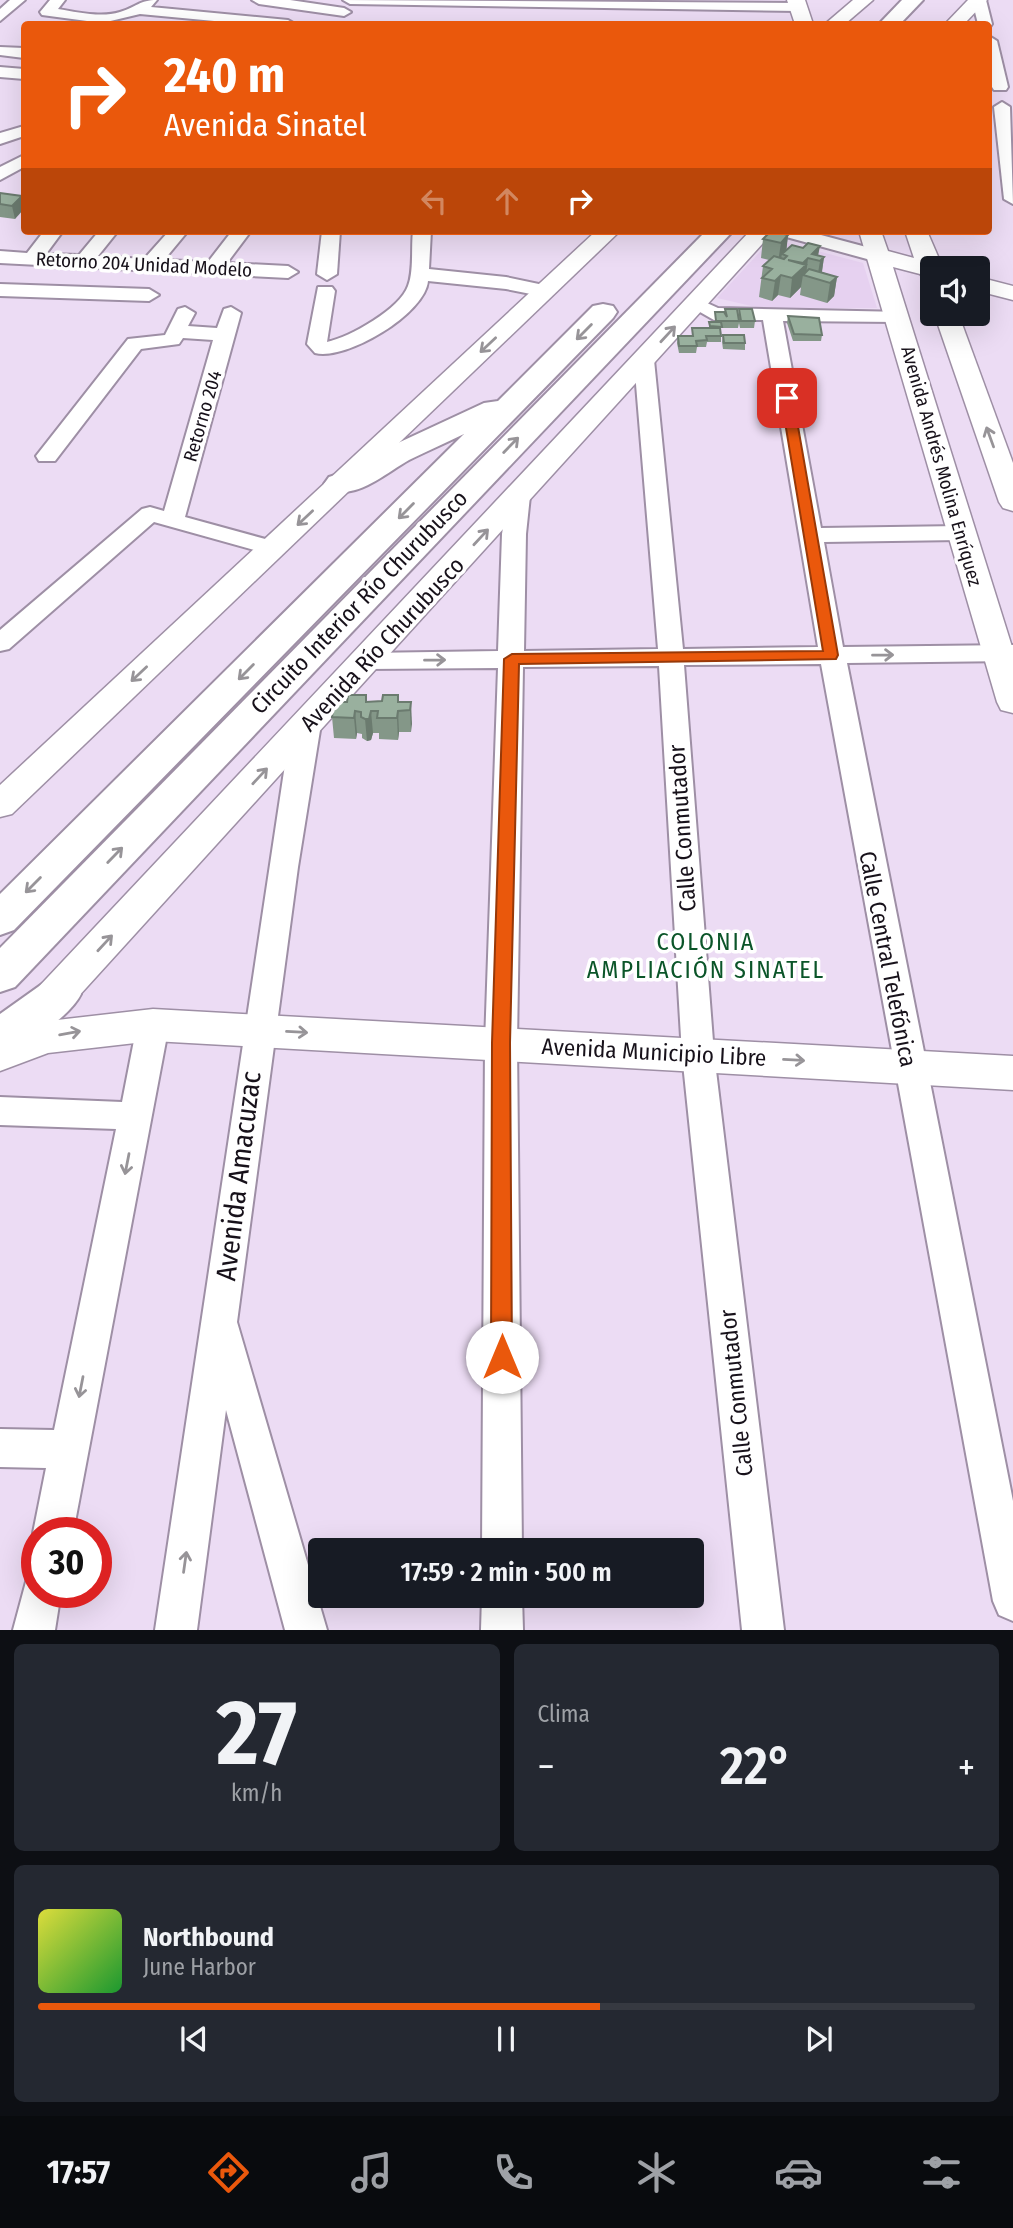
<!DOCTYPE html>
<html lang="es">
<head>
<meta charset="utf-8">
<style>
  body { margin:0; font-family:"Fira Sans Condensed",sans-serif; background:#242831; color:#f1f3f6; height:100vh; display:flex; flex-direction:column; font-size:26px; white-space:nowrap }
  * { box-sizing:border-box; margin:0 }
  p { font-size:23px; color:#9ea1a6 }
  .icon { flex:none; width:38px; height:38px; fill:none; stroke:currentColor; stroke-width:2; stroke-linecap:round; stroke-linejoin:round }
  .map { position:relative; height:1630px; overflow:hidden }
  .side { display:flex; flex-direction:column; gap:14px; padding:14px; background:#0d0f14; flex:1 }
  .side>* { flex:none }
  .guide { position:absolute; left:21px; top:21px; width:971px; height:214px; border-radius:7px; box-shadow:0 7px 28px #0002; background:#ea580c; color:#fff; overflow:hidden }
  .controls { position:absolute; left:920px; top:256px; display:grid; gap:14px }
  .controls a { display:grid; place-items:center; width:70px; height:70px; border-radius:7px; background:#171b24; box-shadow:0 7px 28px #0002; font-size:35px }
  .speed { position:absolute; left:21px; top:1517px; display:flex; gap:14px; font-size:35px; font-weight:700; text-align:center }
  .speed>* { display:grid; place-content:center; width:91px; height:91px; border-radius:50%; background:#171b24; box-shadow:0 7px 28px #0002; line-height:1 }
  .speed .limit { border:10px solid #d22; background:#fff; color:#111 }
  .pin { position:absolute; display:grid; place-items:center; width:60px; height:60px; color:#fff; margin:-30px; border-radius:14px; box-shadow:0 4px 10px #0006 }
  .me { position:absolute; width:77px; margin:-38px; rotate:0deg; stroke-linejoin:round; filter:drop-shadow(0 0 5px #0008) }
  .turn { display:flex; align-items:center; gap:24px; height:147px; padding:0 28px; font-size:32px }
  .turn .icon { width:91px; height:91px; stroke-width:2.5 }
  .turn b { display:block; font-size:49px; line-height:60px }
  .lanes { display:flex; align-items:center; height:66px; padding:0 28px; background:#0003; justify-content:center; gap:35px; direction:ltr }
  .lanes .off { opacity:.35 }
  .big { font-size:52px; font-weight:600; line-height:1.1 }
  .side .card { flex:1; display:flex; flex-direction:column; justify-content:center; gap:10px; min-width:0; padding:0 24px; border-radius:10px; background:#242831 }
  .side .dial { align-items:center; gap:0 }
  .dial b { font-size:91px; line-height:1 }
  .song { display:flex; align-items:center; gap:21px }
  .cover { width:84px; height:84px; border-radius:10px; background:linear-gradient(135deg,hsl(60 70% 55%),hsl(130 70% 35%)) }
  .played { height:7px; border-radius:4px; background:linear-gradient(90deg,#ea580c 60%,#363941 60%) }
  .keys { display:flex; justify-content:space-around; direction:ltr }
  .heat { display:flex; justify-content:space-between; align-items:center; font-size:38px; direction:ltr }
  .side .tiles { flex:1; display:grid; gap:14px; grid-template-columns:1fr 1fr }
  .card:last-child { grid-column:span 2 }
  .trip { position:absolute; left:308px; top:1538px; width:396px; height:70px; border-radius:7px; background:#171b24; box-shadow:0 7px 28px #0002; font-weight:600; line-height:70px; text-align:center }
  .menu { display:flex; height:112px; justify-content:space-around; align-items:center; background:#090b0e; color:#9ea1a6 }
  .menu .icon { width:49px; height:49px }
  .menu .current { color:#ea580c }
  .menu b { font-size:32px; color:#f1f3f6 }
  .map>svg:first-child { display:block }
  .built { fill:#e6d1f0 }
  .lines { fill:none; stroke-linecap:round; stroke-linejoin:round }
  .minor-casing { stroke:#9e8fa5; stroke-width:4 }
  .major-casing { stroke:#9e8fa5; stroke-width:3 }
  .highway-casing { stroke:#9e8fa5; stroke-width:4 }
  .minor { fill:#fff; fill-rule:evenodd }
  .major { fill:#fff; fill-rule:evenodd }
  .highway { fill:#fff; fill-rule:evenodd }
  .wall { fill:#849788 }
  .shaded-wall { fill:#6b7b6f }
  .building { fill:#99b09e; stroke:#6b7b6f; stroke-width:2 }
  .oneway { stroke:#979498 }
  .route { fill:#ea580c; stroke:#983908; stroke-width:2 }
  .labels { text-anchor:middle; stroke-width:7; stroke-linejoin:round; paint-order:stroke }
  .far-street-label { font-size:19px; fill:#17111a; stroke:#fff }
  .street-label { font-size:23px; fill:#17111a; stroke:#fff }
  .neighbourhood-label { font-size:24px; letter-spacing:2px; fill:#0b5529; stroke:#fff }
  .near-street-label { font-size:28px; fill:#17111a; stroke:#fff }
</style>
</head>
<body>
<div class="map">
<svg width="1013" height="1630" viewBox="0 0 1013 1630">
  <rect width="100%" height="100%" fill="#ecdcf4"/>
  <polygon class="built" points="772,239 863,263 877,308 760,308 717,298"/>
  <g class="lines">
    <defs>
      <g id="minor">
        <polygon points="10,0 25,0 0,21 0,9"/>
        <path d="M50,0H65L58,9C77,12 101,18 120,12C137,7 139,0 157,0L151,7L288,20L295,24H246L140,14L102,23L42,15L40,12Z"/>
        <polygon points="252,0 290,0 344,8 351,12 344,16 259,4"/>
        <polygon points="343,0 798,3 805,7 798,11 350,4"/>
        <polygon points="972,0 986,0 992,24 990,27 978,24"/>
        <polygon points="989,36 997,41 1008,87 1006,90 994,90 992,87"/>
        <polygon points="0,47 24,48 24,58 0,55"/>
        <polygon points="0,67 24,69 24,79 0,77"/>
        <polygon points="1002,102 1010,107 1013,204 1004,199 994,107"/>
        <polygon points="24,126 24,136 0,144 0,133"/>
        <polygon points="24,155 24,167 0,180 0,167"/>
        <polygon points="44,231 63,231 46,254 79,255 99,231 118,231 98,256 144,259 169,231 188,231 164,260 208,262 232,231 251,231 227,263 288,266 298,272 288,278 0,263 0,251 27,253"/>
        <polygon points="322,231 340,231 337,274 327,280 317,274"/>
        <path d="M413,231H431L429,269L506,277L553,287L556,291L546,297L506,289L428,281C425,314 346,361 315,353L307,344L318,287H332L335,291L327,342C350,337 400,309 408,286C414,271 411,248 413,231Z"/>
        <polygon points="776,231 806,231 885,252 887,256 878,262 779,235"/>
        <polygon points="0,284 149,289 159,295 149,301 0,296"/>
        <polygon points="696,298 718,308 904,312 907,316 904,320 897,322 783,321 821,528 960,526 968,528 972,533 968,538 960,540 824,542 843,647 1013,645 1013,661 847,663 1013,1501 1013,1621 999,1615 993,1601 821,664 684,665 714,1054 784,1630 742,1630 682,1054 659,666 523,667 517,1043 522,1550 482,1550 485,1043 498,668 367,669 358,667 354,661 358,655 367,653 498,651 502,534 508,496 519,489 530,496 526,534 524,651 658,649 634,360 644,354 654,360 683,649 818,647 763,320 714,320 686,304"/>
        <polygon points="185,307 195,313 188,326 217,328 224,309 231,307 241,313 185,517 280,543 284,548 280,553 272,555 154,522 9,649 0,651 0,630 142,509 150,507 164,511 213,340 183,338 179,344 141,349 55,461 39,461 36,456 128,339 165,335 178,309"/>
        <polygon points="308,715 317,718 321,724 298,867 237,1322 327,1630 285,1630 226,1410 197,1630 155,1630 286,758 299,718"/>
        <polygon points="153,1012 164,1016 169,1025 73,1533 37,1533 37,1542 33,1533 46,1468 0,1467 0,1429 54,1430 116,1129 0,1125 0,1097 122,1102 137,1025 142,1016"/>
        <polygon points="37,1573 37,1592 61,1592 55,1630 13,1630 27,1578"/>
        <polygon points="482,1596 522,1596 523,1630 481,1630"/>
      </g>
      <g id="major">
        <polygon points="787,0 805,0 813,24 795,24"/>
        <polygon points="853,0 873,0 845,24 825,24"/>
        <polygon points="968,0 987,0 964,24 945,24"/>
        <polygon points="596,231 620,231 12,814 0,817 0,785"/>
        <polygon points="750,231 774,231 57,1020 153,1009 1013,1056 1013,1090 153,1041 48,1053 0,1071 0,1028"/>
        <polygon points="859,231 881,231 888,251 914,258 905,231 927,231 943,268 933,268 933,283 925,281 920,274 893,267 1013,650 1013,713 1001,710 997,702"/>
        <polygon points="978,277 1013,286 1013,300 978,291"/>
        <polygon points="934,313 958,313 1013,463 1013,511 1003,508 999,502"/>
      </g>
      <g id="highway">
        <polygon points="902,0 923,0 900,24 879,24"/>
        <polygon points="706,231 733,231 15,987 0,992 0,948"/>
        <path d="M603,304L613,306L617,312L613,318L14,930L0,935V894L464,434C446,443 427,451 409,460C384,474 360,498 329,491L324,484L329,477L351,470L385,449L484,403L498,401L593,306Z"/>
        <path d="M60,977L75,982L81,994C70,1017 24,1047 0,1055V1014L45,982Z"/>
      </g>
    </defs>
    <use href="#minor" class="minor-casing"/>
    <use href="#major" class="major-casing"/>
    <use href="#highway" class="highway-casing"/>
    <use href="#minor" class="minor"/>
    <use href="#major" class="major"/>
    <use href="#highway" class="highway"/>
  </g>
  <g class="wall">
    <polygon points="0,193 22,196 15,219 0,217"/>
    <polygon points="788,235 786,251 824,257 822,272 837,277 834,296 827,303 800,295 801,287 790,298 778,295 772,301 759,297 763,266 769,260 761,258 763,239"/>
    <polygon points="725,309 738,315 739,309 755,321 754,328 740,328 739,323 738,328 721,328 721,342 707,342 706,347 697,347 696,353 679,353 677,343 678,336 692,336 692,328 709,328 709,322 715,322 715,312 725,313"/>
    <polygon points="788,316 822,335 821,341 793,341 787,323"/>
    <polygon points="723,335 745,343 745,350 723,349 722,342"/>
    <polygon points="366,702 411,702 411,732 399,732 398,740 379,739 379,733 373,733 371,740 367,741 362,738 362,734 357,733 356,739 334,738 332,717"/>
  </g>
  <g class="shaded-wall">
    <polygon points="22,196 24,209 15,219 12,206"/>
    <polygon points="788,235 786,254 782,254 781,259 778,262 781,243"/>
    <polygon points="820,246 817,261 812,254"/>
    <polygon points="824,257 821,277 817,279 820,261"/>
    <polygon points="808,258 806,276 803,275 801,287 790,298 792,278 802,269 803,263"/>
    <polygon points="781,275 778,295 772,301 775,281"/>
    <polygon points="837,277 834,296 827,303 830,283"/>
    <polygon points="411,702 412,724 411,732 410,710"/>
    <polygon points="355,711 357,733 356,739 354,718"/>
    <polygon points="371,711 373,733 371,740 367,741 365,719 368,719"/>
    <polygon points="398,711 399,732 398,740 397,718"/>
  </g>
  <g class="building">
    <polygon points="0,193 22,196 12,206 0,204"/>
    <polygon points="771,231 773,231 788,235 781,243 763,239"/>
    <polygon points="808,243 820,246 812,254 824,257 820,261 808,258 803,263 788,260 806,265 792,278 781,275 775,281 762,278 772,269 763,266 774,256 784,259 787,256 782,254 792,245 803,248"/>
    <polygon points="809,269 837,277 830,283 803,275"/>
    <polygon points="725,309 737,309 739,321 716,321 715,312 724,312 727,317"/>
    <polygon points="739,309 752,309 755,321 741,321"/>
    <polygon points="788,316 819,318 822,335 794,334"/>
    <polygon points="709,322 721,322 722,327 710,326"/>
    <polygon points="692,328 720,328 721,336 706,336 707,340 696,341 697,346 679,346 678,336 693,336"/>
    <polygon points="723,335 744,335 745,343 724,343"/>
    <polygon points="348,695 366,695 366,702 382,701 383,695 398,695 398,702 411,702 410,710 398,711 397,718 377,718 378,711 371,711 369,719 365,719 361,717 361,712 355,711 354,718 332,717 334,702 347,702"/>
  </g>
  <defs><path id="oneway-shaft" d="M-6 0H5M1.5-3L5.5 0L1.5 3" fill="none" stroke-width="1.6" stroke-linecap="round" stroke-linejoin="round" transform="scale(1.75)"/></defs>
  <g class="oneway">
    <use href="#oneway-shaft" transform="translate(584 332) rotate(135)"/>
    <use href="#oneway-shaft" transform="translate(668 334) rotate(-47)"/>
    <use href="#oneway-shaft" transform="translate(488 345) rotate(137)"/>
    <use href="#oneway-shaft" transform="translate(990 437) rotate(-110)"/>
    <use href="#oneway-shaft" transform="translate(511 445) rotate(-46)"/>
    <use href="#oneway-shaft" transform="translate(406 511) rotate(135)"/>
    <use href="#oneway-shaft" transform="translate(305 518) rotate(137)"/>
    <use href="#oneway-shaft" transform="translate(481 537) rotate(-47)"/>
    <use href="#oneway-shaft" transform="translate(883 655) rotate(-1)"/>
    <use href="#oneway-shaft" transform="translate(435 660) rotate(-1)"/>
    <use href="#oneway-shaft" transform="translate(246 672) rotate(135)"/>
    <use href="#oneway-shaft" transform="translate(139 674) rotate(137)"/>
    <use href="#oneway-shaft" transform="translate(260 776) rotate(-47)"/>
    <use href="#oneway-shaft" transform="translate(115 855) rotate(-46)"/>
    <use href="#oneway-shaft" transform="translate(33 885) rotate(135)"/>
    <use href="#oneway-shaft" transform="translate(105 943) rotate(-47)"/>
    <use href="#oneway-shaft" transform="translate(297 1032) rotate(3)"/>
    <use href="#oneway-shaft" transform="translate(70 1033) rotate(-10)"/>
    <use href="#oneway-shaft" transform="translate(794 1060) rotate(3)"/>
    <use href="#oneway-shaft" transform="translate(127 1164) rotate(101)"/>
    <use href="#oneway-shaft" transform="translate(81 1387) rotate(101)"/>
    <use href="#oneway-shaft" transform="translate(185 1562) rotate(-82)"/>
  </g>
  <polygon class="route" points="787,394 793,398 838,655 836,659 519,664 510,1043 512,1357 509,1364 502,1367 494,1364 491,1357 492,1043 504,659 512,654 823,651 781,398"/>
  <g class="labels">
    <g class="far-street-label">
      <text transform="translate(144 264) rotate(3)" y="7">Retorno 204 Unidad Modelo</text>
      <text transform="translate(202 416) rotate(-74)" y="7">Retorno 204</text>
      <text transform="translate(942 466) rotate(74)" y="7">Avenida Andrés Molina Enríquez</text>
    </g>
    <g class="street-label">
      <text transform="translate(359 602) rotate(-46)" y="8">Circuito Interior Río Churubusco</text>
      <text transform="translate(382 644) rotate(-47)" y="8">Avenida Río Churubusco</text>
      <text transform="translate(682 828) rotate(-94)" y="8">Calle Conmutador</text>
      <text transform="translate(888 959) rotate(79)" y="8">Calle Central Telefónica</text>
      <text transform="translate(654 1052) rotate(3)" y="8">Avenida Municipio Libre</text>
      <text transform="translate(736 1393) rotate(-96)" y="8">Calle Conmutador</text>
    </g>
    <g class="neighbourhood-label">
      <text x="706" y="950">COLONIA<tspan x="706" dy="28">AMPLIACIÓN SINATEL</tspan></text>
    </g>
    <g class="near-street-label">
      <text transform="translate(238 1176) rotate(-83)" y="10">Avenida Amacuzac</text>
    </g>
  </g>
</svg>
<div class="controls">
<a><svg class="icon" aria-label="sound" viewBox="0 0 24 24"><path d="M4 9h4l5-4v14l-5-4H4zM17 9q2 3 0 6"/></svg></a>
</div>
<div class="speed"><div class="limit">30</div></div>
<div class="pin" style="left:787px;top:398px;background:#d93025"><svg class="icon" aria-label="arrive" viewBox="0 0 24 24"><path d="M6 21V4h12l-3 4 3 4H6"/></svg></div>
<svg class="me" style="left:502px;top:1357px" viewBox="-20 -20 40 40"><circle r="19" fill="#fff"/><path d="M0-13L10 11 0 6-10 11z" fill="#ea580c"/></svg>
<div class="trip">17:59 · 2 min · 500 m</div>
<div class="guide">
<div class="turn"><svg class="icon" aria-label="right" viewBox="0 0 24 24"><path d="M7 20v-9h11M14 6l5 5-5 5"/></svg><div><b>240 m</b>Avenida Sinatel</div></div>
<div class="lanes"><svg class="icon off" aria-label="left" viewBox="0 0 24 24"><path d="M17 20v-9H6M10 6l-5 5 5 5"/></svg><svg class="icon off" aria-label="ahead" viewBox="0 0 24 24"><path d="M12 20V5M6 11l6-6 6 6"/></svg><svg class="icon" aria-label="right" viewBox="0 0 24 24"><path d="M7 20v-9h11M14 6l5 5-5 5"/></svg></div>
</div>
</div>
<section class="side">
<div class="tiles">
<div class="card dial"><b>27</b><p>km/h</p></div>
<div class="card"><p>Clima</p>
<div class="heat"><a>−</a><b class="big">22°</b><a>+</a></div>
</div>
<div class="card">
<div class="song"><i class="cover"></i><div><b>Northbound</b><p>June Harbor</p></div></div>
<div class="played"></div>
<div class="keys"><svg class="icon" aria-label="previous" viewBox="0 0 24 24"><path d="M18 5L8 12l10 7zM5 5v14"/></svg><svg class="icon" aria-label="pause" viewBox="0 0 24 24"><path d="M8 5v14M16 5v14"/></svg><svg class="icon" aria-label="next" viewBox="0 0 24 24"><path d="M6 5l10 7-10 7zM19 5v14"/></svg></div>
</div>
</div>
</section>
<nav class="menu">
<b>17:57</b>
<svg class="icon current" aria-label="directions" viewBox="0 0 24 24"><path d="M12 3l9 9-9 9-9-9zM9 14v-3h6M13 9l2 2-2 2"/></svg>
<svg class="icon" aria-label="music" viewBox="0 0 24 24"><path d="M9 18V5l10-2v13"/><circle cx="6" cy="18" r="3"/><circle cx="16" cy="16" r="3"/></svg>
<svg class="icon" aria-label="phone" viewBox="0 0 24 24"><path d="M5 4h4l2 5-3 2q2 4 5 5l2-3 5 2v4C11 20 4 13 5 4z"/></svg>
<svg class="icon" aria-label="climate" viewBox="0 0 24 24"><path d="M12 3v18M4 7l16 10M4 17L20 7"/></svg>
<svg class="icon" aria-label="car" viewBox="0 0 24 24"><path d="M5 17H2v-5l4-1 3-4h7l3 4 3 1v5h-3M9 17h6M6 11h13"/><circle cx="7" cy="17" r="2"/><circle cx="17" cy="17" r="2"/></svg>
<svg class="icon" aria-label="filters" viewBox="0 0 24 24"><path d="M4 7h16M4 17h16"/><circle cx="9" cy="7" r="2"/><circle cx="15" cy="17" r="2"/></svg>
</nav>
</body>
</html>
